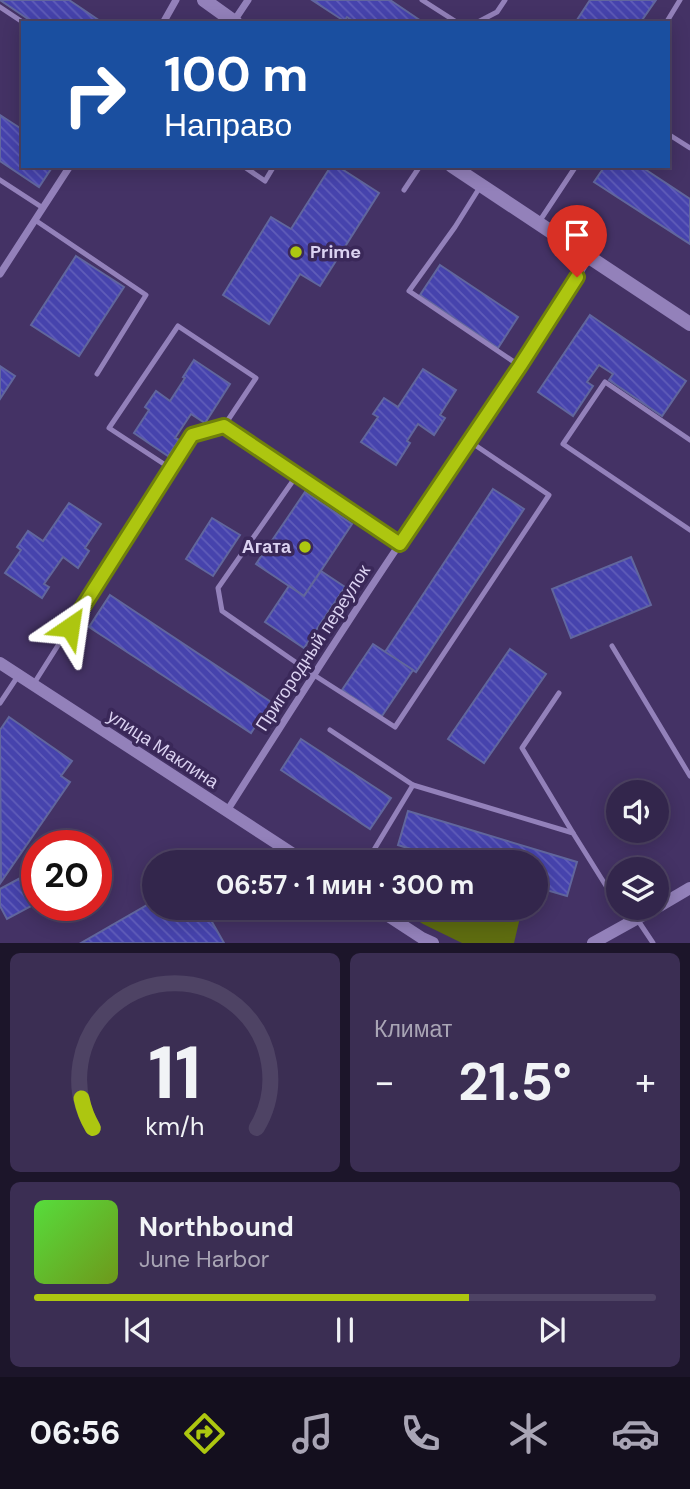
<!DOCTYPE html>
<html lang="ru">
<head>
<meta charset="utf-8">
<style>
  body { margin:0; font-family:"DM Sans",sans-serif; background:#3b2e53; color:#f1f3f6; height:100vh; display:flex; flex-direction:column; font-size:26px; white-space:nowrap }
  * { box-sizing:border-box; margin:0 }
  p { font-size:23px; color:#a9a5b5 }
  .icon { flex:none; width:38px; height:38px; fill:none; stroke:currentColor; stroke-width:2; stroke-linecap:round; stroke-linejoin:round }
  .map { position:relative; height:943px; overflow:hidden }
  .details { display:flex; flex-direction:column; gap:10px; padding:10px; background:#1c152a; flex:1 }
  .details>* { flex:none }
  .top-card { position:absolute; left:21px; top:21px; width:649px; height:147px; border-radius:0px; box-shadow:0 4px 18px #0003,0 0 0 2px #4e4364; background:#1a4fa0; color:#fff; overflow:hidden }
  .buttons { position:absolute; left:606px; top:780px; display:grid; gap:14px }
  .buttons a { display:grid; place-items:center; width:63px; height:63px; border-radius:50%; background:#33264c; box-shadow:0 4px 18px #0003,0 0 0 2px #4e4364; font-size:35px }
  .speed { position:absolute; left:21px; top:830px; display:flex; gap:14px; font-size:35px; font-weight:700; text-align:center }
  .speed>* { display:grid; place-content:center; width:91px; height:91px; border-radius:50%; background:#33264c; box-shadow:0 4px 18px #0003,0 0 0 2px #4e4364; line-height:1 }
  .speed .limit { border:10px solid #d22; background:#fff; color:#111 }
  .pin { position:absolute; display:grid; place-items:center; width:60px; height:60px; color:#fff; margin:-72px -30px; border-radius:50% 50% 50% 0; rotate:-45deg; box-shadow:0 0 7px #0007 }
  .pin .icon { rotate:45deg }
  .me { position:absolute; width:77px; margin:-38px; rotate:32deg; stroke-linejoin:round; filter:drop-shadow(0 0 5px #0008) }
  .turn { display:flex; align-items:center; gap:24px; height:147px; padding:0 28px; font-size:32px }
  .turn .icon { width:91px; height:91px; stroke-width:2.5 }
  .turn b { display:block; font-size:49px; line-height:60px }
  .big { font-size:52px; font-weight:700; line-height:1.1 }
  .details .tile { flex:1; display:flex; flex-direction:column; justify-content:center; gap:10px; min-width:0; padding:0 24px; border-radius:10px; background:#3b2e53 }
  .details .dial { align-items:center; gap:0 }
  .dial svg { height:182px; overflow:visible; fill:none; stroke:#4e4364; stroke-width:7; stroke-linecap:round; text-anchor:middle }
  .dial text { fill:#f1f3f6; stroke:none }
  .song { display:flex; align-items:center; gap:21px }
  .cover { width:84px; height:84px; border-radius:10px; background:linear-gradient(135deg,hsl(110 70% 55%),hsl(80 70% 35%)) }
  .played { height:7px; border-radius:4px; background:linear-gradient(90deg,#adc610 70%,#4e4364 70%) }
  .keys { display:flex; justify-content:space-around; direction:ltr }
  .heat { display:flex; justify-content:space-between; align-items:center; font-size:38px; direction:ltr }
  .details .tiles { flex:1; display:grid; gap:10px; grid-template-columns:1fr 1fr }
  .tile:last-child { grid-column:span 2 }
  .trip { position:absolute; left:142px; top:850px; width:406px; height:70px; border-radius:35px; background:#33264c; box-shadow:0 4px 18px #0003,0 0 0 2px #4e4364; font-weight:700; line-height:70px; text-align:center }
  .dock { display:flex; height:112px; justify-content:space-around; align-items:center; background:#140f1e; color:#a9a5b5 }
  .dock .icon { width:49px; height:49px }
  .dock .current { color:#adc610 }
  .dock b { font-size:32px; color:#f1f3f6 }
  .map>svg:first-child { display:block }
  .grass { fill:#5e6c10 }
  .building { fill:url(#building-back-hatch); stroke:#61669d; stroke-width:2 }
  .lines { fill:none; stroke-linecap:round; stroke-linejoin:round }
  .service { stroke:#9381ba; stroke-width:5 }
  .minor { stroke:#9381ba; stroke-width:7 }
  .tertiary { stroke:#9381ba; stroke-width:12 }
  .secondary { stroke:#9381ba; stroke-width:14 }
  .route-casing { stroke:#70810a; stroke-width:18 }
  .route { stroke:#adc610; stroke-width:12 }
  .poi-dot { fill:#adc610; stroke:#3a2859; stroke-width:2.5 }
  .labels { text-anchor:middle; stroke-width:7; stroke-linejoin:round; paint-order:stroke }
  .poi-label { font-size:18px; font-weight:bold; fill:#dbd2f1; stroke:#3a2859; text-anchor:start }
  .street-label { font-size:18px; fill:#dbd2f1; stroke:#3a2859 }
</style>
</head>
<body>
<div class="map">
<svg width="690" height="943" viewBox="0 0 690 943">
  <defs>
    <pattern id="building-back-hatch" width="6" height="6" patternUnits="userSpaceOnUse" patternTransform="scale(1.75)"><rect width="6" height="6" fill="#4643ad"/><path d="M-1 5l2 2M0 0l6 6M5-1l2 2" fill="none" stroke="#605db9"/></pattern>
  </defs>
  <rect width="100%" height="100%" fill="#443265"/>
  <polygon class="grass" points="398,908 519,908 522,909 514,943 462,943 423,924"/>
  <g class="building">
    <polygon points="0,0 69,0 103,23 34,23"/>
    <polygon points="312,0 390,0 424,23 356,23 347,17 344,21"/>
    <polygon points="590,0 656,0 640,23 575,23"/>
    <polygon points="0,115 23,130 23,166 53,166 39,187 0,161"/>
    <polygon points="331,166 337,166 379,193 320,286 300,274 269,324 223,295 271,217 291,229"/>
    <polygon points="605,166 640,166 690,199 690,244 594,182"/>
    <polygon points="76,256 124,287 79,356 31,325"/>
    <polygon points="440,265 518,317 498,348 420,295"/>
    <polygon points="590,315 686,381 662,416 609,380 613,374 599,365 587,382 593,386 573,416 538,392"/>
    <polygon points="194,360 230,384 205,423 191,414 175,438 179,440 168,456 134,433 149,410 145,407 156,391 170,401 185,378 183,377"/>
    <polygon points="0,366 15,376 0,399"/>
    <polygon points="423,369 456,390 440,415 445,418 434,435 418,424 407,441 410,443 396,465 361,442 378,417 373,414 384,398 398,407"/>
    <polygon points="493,489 524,509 416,672 385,652"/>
    <polygon points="305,492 352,524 304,596 256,564"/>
    <polygon points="69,503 101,524 85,548 89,551 78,568 63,557 44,584 49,587 42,598 5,573 21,550 17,547 28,531 43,541"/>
    <polygon points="212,518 240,535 213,576 186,559"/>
    <polygon points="631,557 651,605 571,638 552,589"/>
    <polygon points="321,571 345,587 304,648 265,622 289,586 304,596"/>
    <polygon points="110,595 271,702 251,733 89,627"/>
    <polygon points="373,644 413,670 382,716 342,690"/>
    <polygon points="510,649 546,674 484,763 448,739"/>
    <polygon points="9,717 72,761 61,776 70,782 1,882 0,730"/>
    <polygon points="301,739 391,798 370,829 281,770"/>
    <polygon points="408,811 577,862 567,896 536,887 536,863 456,863 398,845"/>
    <polygon points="37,869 37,903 7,919 0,906 0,889"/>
    <polygon points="154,901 154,908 204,908 224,943 81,943"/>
  </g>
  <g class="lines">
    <g class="service">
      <polyline points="422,0 458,23"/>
      <polyline points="0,7 24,23"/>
      <polyline points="476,23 497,12 505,0"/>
      <polyline points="666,23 680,0"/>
      <polyline points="668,134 690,148"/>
      <polyline points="243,166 265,181 274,166"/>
      <polyline points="0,180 43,208"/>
      <polyline points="480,187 455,227 409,291 520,366"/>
      <polyline points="404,190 420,166"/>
      <polyline points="35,220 146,295 97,374"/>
      <polyline points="539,222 576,166"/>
      <polyline points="224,426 192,435 170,468 109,428 178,326 256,378 224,426 399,544"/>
      <polyline points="690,440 605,382 563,444 690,530"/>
      <polyline points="297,475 218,588 222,611 314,675 395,727 549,495 469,441"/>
      <polyline points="612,646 690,776"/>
      <polyline points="33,685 170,468"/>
      <polyline points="559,693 522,748 573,833"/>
      <polyline points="0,703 18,676"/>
      <polyline points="330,730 413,785"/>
      <polyline points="366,863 413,785 573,833 618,905"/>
      <polyline points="623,908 637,919 653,943"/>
    </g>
    <g class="minor">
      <polyline points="234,21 248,0"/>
      <polyline points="163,23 176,0"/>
      <polyline points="0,274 70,166"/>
      <path d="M227,811C284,721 341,631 401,542C464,448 530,355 589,258"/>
    </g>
    <g class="tertiary">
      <polyline points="0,663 307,863"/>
      <polyline points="376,908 422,938 433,943"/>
      <polyline points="656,908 690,888"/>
      <polyline points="593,943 656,908"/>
    </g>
    <g class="secondary">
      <polyline points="204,0 236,23"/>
      <polyline points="452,166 690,324"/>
    </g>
  </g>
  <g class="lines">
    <defs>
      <polyline id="route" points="70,627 192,435 224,426 400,544 520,366 577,277"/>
    </defs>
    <use href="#route" class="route-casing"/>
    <use href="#route" class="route"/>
  </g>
  <g class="poi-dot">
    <circle cx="296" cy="252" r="7"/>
    <circle cx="305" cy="547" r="7"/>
  </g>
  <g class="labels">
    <g class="poi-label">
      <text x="310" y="258">Prime</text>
      <text x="291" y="553" text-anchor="end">Агата</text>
    </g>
    <g class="street-label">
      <text transform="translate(313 648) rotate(-57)" y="6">Пригородный переулок</text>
      <text transform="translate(163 749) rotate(33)" y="6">улица Маклина</text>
    </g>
  </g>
</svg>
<div class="buttons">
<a><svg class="icon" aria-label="sound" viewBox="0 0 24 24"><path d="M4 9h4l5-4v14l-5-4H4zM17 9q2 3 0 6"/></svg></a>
<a><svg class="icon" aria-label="layers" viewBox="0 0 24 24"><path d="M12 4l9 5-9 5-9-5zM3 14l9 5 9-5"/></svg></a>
</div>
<div class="speed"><div class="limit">20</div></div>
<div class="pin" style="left:577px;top:277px;background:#d93025"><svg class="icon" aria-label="arrive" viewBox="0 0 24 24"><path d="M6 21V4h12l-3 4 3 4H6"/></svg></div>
<svg class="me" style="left:70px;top:627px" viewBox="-20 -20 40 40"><path d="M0-17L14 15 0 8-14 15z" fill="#adc610" stroke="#fff" stroke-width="4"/></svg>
<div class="trip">06:57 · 1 мин · 300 m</div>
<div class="top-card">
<div class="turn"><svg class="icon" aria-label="right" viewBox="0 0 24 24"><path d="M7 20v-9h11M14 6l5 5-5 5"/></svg><div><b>100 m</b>Направо</div></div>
</div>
</div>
<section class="details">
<div class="tiles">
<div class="tile dial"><svg viewBox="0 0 100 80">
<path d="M14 69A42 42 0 1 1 86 69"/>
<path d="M14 69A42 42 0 0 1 9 56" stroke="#adc610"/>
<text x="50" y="56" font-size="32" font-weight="700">11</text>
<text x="50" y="72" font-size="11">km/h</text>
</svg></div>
<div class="tile"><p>Климат</p>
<div class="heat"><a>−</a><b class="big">21.5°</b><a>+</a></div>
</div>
<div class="tile">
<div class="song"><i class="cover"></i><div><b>Northbound</b><p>June Harbor</p></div></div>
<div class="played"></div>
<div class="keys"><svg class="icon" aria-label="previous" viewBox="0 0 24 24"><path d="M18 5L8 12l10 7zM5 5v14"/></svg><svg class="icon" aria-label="pause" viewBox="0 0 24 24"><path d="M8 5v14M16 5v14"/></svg><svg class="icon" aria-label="next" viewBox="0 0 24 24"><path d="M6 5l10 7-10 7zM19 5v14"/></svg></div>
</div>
</div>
</section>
<nav class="dock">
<b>06:56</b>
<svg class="icon current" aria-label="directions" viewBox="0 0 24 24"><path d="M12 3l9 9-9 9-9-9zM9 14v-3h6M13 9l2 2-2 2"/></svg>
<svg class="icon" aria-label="music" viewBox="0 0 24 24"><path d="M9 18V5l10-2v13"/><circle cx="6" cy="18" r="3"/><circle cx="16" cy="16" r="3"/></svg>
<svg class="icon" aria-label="phone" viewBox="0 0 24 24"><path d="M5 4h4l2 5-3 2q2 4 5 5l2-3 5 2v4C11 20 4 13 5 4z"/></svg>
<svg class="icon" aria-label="climate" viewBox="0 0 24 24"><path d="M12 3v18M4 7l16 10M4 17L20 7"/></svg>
<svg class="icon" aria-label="car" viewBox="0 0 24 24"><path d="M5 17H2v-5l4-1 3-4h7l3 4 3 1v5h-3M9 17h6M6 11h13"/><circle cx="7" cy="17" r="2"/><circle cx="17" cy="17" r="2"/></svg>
</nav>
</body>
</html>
